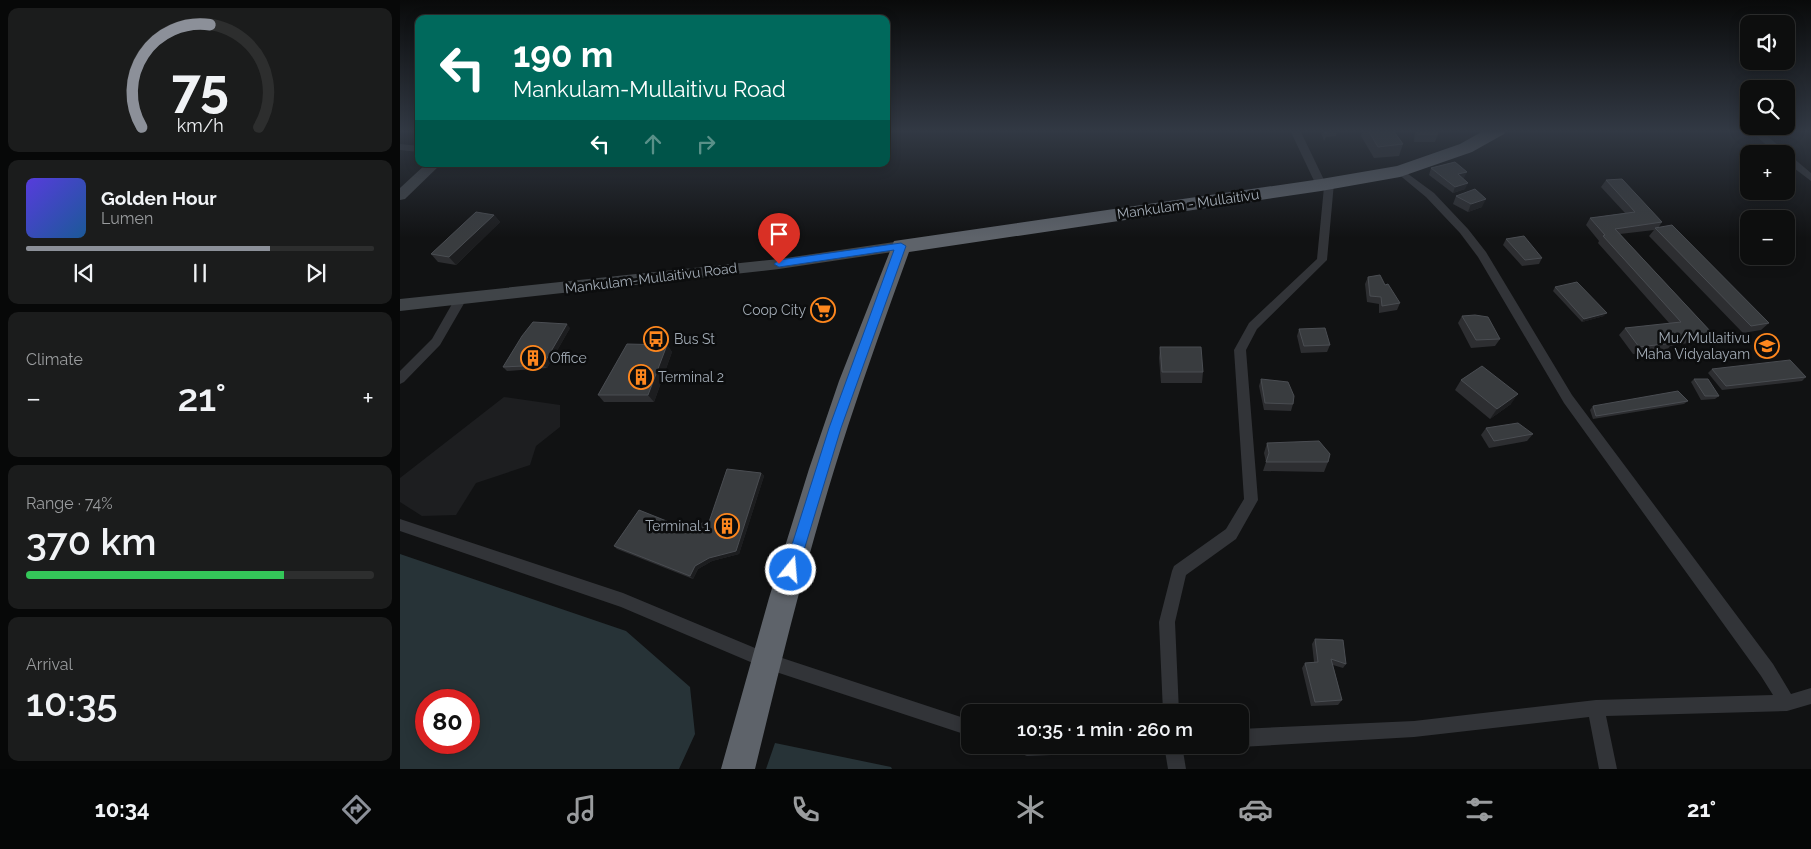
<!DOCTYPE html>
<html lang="en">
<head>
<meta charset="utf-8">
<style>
  body { margin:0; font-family:Raleway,sans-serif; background:#1b1c1c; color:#f1f3f6; height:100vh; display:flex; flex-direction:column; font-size:19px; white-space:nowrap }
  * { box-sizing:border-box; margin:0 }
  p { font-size:16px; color:#9a9c9e }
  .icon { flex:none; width:28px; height:28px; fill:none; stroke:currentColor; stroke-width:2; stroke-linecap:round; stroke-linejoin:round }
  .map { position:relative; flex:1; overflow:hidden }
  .details { display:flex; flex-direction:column; gap:8px; padding:8px; background:#070808; width:400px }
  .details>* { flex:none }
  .banner { position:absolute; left:15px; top:15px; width:475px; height:152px; border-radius:10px; box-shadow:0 2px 12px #0003,0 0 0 1px #2d2e2e; background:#00695c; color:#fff; overflow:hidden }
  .tools { position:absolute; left:1340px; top:15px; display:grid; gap:10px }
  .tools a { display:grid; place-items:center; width:55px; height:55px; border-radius:10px; background:#0d0e0e; box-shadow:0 2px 12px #0003,0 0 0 1px #2d2e2e; font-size:25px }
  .speed { position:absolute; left:15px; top:689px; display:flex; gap:10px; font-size:25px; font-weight:700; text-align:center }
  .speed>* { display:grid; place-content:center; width:65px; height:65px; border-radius:50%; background:#0d0e0e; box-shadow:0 2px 12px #0003,0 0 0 1px #2d2e2e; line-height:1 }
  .speed .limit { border:8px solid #d22; background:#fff; color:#111 }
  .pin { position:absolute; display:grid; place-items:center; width:42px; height:42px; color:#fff; margin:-51px -21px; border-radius:50% 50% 50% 0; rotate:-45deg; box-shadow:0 0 5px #0007 }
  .pin .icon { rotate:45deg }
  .me { position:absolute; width:55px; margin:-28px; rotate:17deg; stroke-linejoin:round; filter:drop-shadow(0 0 4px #0008) }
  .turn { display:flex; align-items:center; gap:18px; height:105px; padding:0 15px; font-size:22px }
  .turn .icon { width:65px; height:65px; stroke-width:2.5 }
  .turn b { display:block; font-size:35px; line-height:42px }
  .lanes { display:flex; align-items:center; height:48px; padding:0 15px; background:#0003; justify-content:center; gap:25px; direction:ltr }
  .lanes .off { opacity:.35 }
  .big { font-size:38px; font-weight:600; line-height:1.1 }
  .details .tile { flex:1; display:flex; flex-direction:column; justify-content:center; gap:8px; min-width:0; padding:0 18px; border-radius:10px; background:#1b1c1c }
  .details .dial { align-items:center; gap:0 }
  .dial svg { height:130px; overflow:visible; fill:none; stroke:#2d2e2e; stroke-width:7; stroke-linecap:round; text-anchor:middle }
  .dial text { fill:#f1f3f6; stroke:none }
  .song { display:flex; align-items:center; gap:15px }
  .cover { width:60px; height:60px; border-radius:8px; background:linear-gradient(135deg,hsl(250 70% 55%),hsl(210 70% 35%)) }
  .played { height:5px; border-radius:2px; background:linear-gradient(90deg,#8c9099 70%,#2d2e2e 70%) }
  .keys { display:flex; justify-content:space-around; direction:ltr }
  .heat { display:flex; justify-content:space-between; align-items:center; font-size:28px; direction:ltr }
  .charge { height:8px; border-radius:4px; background:linear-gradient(90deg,#34c759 74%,#2d2e2e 0) }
  .trip { position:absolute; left:561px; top:704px; width:288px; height:50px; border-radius:10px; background:#0d0e0e; box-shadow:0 2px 12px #0003,0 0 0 1px #2d2e2e; font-weight:600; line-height:50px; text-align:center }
  .menu { display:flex; height:80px; justify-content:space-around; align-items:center; background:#050606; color:#9a9c9e }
  .menu .icon { width:35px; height:35px }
  .menu .active { color:#8c9099 }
  .menu b { font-size:22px; color:#f1f3f6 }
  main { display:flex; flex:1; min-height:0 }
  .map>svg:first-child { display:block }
  .built { fill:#1d1e20 }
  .water { fill:#273337; fill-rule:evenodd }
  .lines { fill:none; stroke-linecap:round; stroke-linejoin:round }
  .street { fill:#323438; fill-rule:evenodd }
  .secondary { fill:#404448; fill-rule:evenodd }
  .highway { fill:#5e636a; fill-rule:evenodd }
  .wall { fill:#2d2e31 }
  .shaded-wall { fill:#1c1d1f }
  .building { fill:#393c3f; stroke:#4a4d52 }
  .route { fill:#1a73e8; stroke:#114b97 }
  .labels { text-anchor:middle; stroke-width:5; stroke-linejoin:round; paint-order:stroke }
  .street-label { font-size:14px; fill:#a2abb5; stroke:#0c0d0e }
  .poi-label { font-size:14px; fill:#a2abb5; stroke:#0c0d0e; text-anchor:end }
</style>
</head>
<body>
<main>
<section class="details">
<div class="tile dial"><svg viewBox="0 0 100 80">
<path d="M14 69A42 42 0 1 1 86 69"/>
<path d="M14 69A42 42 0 0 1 56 6" stroke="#8c9099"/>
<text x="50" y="56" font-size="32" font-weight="700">75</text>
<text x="50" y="72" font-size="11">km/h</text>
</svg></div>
<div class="tile">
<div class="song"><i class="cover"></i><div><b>Golden Hour</b><p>Lumen</p></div></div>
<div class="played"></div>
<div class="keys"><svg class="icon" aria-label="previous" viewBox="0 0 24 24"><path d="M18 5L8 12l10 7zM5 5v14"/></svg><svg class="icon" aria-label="pause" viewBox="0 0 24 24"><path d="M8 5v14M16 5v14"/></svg><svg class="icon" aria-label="next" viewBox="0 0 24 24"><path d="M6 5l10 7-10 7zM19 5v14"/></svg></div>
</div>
<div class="tile"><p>Climate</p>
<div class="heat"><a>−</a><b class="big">21°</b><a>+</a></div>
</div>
<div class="tile"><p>Range · 74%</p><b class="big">370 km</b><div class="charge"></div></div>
<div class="tile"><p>Arrival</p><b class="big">10:35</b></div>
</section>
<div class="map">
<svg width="1411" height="769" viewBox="0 0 1411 769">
  <rect width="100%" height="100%" fill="#111213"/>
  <polygon class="built" points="104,397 160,405 160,427 136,446 130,465 76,483 56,515 22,516 0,502 0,478"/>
  <g class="water">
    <path d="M0,554L226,631L290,687L295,734L279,769H0ZM26,700H69V742H26Z"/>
    <polygon points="375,743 491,767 492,769 366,769"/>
  </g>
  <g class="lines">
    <g class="street">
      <polygon points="890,130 900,130 925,182 929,180 934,183 927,260 857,329 846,350 858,500 836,539 786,575 775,622 779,712 763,712 759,622 772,571 774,566 826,529 844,499 834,350 849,323 917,259 924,187 917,187 916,185"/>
      <polygon points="1349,130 1360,130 1411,173 1411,181 1386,162 1386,154 1377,154"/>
      <polygon points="0,144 19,146 19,152 0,150"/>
      <polygon points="1000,168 1034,193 1068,229 1086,252 1172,395 1373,664 1391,694 1411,688 1411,704 1387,711 1206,716 1217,769 1199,769 1189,717 1014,737 840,747 836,745 840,745 840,729 1014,721 1196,700 1373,695 1361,676 1164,403 1078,257 1060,233 1026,197 997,173 997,169"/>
      <polygon points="60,296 66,300 40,345 4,382 0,384 0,371 32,339 56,297"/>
      <polygon points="0,519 223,593 367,653 570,720 570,736 367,669 221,607 0,531"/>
      <polygon points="611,745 685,745 682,751 676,754 627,756 614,751"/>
      <polygon points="764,745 782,745 786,769 768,769"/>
    </g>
    <g class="secondary">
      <polygon points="26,164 41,164 5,199 0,200 0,188"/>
      <polygon points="501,241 506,242 509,246 506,250 379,269 0,311 0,299 379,259"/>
    </g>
    <path class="highway" d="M1085,130H1107L1104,134L1072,152L1000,177L921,191L509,252C488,310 467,368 448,426C411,539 383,654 355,769H321L369,598L409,469L439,381L494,241L921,179L997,166L1060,144Z"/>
  </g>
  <g class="wall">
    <polygon points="920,130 937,130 936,136 926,137 924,141"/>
    <polygon points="963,130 993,130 1003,144 999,156 974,158 961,136"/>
    <polygon points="1015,130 1036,130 1038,134 1035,142 1014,142"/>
    <polygon points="1031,168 1064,178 1063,179 1065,189 1053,193 1029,175"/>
    <polygon points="1206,180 1262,222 1258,228 1369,323 1361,330 1343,333 1249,236 1254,230 1220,234 1312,333 1306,340 1270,346 1267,350 1233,354 1219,335 1225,328 1270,324 1198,243 1199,241 1186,225 1190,218 1225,213 1201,187"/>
    <polygon points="1056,196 1082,207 1068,212 1053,204"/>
    <polygon points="94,215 100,222 56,265 38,262 31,254"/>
    <polygon points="1106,239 1142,258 1139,264 1122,266 1103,245"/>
    <polygon points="968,277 985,285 1000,303 997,310 979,313 979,304 967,302 965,284"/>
    <polygon points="1155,287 1204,316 1182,322 1153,291"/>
    <polygon points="1062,316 1100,339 1095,346 1071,348 1058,323"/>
    <polygon points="170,328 147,368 107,371 103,367"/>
    <polygon points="899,329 930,345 927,352 901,353 897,336"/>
    <polygon points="267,345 272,352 254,402 204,402 198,395"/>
    <polygon points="760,347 803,372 802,383 761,383 759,358"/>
    <polygon points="1312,369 1406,377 1402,381 1322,390 1308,373"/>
    <polygon points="861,379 893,404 891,411 864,410 859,386"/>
    <polygon points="1294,379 1319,396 1315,399 1301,400 1291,382"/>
    <polygon points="1061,380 1111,404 1090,419 1055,390"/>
    <polygon points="1288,401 1284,404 1193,419 1190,410 1193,406"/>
    <polygon points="1086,428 1133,434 1127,441 1089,448 1081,435"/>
    <polygon points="867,443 928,462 924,472 863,471 866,462 864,453"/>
    <polygon points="361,473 364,476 339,554 312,561 298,569 293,579 217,549 214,546 289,530 309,522"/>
    <polygon points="915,639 946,664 943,668 933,665 942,700 938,705 911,706 902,668 905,663 914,662 912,644"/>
  </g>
  <g class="shaded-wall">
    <polygon points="1067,172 1064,178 1055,181 1058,174"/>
    <polygon points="1068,183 1065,189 1053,193 1055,187"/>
    <polygon points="1086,199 1082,207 1068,212 1071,204"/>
    <polygon points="94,215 100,222 56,265 49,257"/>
    <polygon points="1207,313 1204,316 1182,322 1184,319"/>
    <polygon points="167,324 170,328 147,368 143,365"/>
    <polygon points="267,345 272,352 254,402 248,395"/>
    <polygon points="1118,394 1111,404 1090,419 1097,409"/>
    <polygon points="361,473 364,476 339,554 312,561 298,569 293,579 290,576 295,566"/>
  </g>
  <g class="building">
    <polygon points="924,130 937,130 928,131 926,134"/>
    <polygon points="968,130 993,130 1003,144 978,147"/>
    <polygon points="1017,130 1036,130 1038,134 1017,134"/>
    <polygon points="1055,162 1067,172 1058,174 1068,183 1055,187 1031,168"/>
    <polygon points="1222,179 1262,222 1215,229 1312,333 1270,340 1273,343 1239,347 1225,328 1281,322 1203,236 1205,235 1190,218 1235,212 1206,180"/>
    <polygon points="1075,189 1086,199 1071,204 1056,196"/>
    <polygon points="76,212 94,215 49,257 31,254"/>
    <polygon points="1272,225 1369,323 1351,326 1255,228"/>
    <polygon points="1124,236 1142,258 1125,260 1106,239"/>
    <polygon points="980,275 985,285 988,284 1000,303 982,306 981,297 970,296 968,277"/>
    <polygon points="1177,282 1207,313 1184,319 1155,287"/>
    <polygon points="1075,315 1088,317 1100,339 1076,340 1062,316"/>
    <polygon points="133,322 167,324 143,365 103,367 122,336"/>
    <polygon points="925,328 930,345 904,346 899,329"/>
    <polygon points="227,344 267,345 248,395 198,395"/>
    <polygon points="760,347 801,347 803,372 762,372"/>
    <polygon points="1390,360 1406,377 1326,386 1312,369"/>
    <polygon points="1082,366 1118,394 1097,409 1061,380"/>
    <polygon points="861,379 888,382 894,396 893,404 865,403"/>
    <polygon points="1294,379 1308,379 1319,396 1305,396"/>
    <polygon points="1278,391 1288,401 1196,416 1193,406"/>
    <polygon points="1118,423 1133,434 1094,441 1086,428"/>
    <polygon points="919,441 930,454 928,462 866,462 869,453 867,443"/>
    <polygon points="327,469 361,473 336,551 309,558 295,566 290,576 214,546 239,510 289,530 298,524 309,522"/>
    <polygon points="915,639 943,640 946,664 931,659 942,700 915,702 905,663 918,662"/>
  </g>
  <linearGradient id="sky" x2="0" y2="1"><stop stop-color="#090a0a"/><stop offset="0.55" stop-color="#323944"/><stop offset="1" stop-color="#323944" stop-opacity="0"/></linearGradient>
  <rect width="1411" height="238" fill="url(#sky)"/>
  <polygon class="route" points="501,243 506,246 441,428 398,570 396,575 391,577 386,575 384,570 429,428 494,250 379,267 374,264 379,260"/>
  <defs>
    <symbol id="supermarket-ring" viewBox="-11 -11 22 22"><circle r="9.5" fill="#0c0d0e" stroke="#fe871e" stroke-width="1.5"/><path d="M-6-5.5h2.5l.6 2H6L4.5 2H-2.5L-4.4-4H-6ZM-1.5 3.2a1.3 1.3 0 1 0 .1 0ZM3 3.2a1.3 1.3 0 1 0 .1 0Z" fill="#fe871e"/></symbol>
    <symbol id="bus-ring" viewBox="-11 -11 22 22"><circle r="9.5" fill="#0c0d0e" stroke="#fe871e" stroke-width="1.5"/><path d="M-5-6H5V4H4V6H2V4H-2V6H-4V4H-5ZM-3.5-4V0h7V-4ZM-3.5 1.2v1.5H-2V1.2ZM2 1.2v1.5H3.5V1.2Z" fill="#fe871e"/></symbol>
    <symbol id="school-ring" viewBox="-11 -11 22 22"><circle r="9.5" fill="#0c0d0e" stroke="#fe871e" stroke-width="1.5"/><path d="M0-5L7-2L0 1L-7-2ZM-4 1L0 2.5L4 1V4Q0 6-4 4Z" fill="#fe871e"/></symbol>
    <symbol id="building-ring" viewBox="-11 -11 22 22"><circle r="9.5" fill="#0c0d0e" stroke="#fe871e" stroke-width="1.5"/><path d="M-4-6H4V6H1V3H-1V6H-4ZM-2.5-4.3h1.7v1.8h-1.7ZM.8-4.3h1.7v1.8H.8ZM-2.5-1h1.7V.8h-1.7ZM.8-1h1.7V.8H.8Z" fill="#fe871e"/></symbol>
  </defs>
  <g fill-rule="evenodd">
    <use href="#supermarket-ring" x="409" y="296" width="28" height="28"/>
    <use href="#bus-ring" x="242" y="325" width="28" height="28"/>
    <use href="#school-ring" x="1353" y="332" width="28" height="28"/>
    <use href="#building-ring" x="119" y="344" width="28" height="28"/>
    <use href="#building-ring" x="227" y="363" width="28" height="28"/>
    <use href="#building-ring" x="313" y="512" width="28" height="28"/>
  </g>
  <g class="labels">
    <g class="street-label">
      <text transform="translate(788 204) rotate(-8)" y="5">Mankulam - Mullaitivu</text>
      <text transform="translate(251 278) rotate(-7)" y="5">Mankulam-Mullaitivu Road</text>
    </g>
    <g class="poi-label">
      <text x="406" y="315">Coop City</text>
      <text x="1350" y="343">Mu/Mullaitivu<tspan x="1350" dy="16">Maha Vidyalayam</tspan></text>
      <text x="274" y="344" text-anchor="start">Bus St</text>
      <text x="150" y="363" text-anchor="start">Office</text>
      <text x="258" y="382" text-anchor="start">Terminal 2</text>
      <text x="310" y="531">Terminal 1</text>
    </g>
  </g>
</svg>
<div class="tools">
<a><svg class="icon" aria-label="sound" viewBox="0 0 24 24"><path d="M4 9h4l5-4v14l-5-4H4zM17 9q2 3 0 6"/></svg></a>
<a><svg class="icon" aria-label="search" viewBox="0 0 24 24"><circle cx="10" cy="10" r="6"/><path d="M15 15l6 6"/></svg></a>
<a>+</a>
<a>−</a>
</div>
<div class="speed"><div class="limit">80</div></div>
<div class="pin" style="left:379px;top:264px;background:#d93025"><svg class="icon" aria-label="arrive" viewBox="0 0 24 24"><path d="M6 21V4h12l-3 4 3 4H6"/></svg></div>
<svg class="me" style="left:391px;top:570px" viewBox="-20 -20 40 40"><circle r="17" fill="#1a73e8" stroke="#fff" stroke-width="3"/><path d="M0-11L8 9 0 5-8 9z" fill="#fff"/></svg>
<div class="trip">10:35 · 1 min · 260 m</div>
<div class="banner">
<div class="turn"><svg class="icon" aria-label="left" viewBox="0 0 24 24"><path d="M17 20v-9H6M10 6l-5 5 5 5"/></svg><div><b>190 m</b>Mankulam-Mullaitivu Road</div></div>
<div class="lanes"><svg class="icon" aria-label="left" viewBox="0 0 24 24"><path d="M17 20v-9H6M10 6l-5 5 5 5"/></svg><svg class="icon off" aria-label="ahead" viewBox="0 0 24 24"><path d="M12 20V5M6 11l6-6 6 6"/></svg><svg class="icon off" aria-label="right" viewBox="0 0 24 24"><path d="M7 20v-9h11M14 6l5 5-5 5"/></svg></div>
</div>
</div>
</main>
<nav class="menu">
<b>10:34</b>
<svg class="icon active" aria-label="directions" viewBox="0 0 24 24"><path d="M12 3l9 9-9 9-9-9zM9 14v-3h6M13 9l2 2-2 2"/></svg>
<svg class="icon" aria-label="music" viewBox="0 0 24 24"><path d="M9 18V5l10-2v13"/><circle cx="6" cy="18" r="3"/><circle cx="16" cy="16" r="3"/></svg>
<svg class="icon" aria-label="phone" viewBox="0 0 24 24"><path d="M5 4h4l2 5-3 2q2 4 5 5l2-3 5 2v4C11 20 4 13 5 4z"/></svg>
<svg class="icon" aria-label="climate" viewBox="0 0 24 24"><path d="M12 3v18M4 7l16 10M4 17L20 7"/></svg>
<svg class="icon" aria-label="car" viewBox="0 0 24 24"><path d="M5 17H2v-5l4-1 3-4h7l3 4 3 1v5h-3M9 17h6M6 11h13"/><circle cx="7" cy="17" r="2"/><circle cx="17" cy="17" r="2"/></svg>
<svg class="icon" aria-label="filters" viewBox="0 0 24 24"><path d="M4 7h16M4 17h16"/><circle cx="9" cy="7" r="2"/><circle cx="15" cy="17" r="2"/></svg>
<b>21°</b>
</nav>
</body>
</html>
